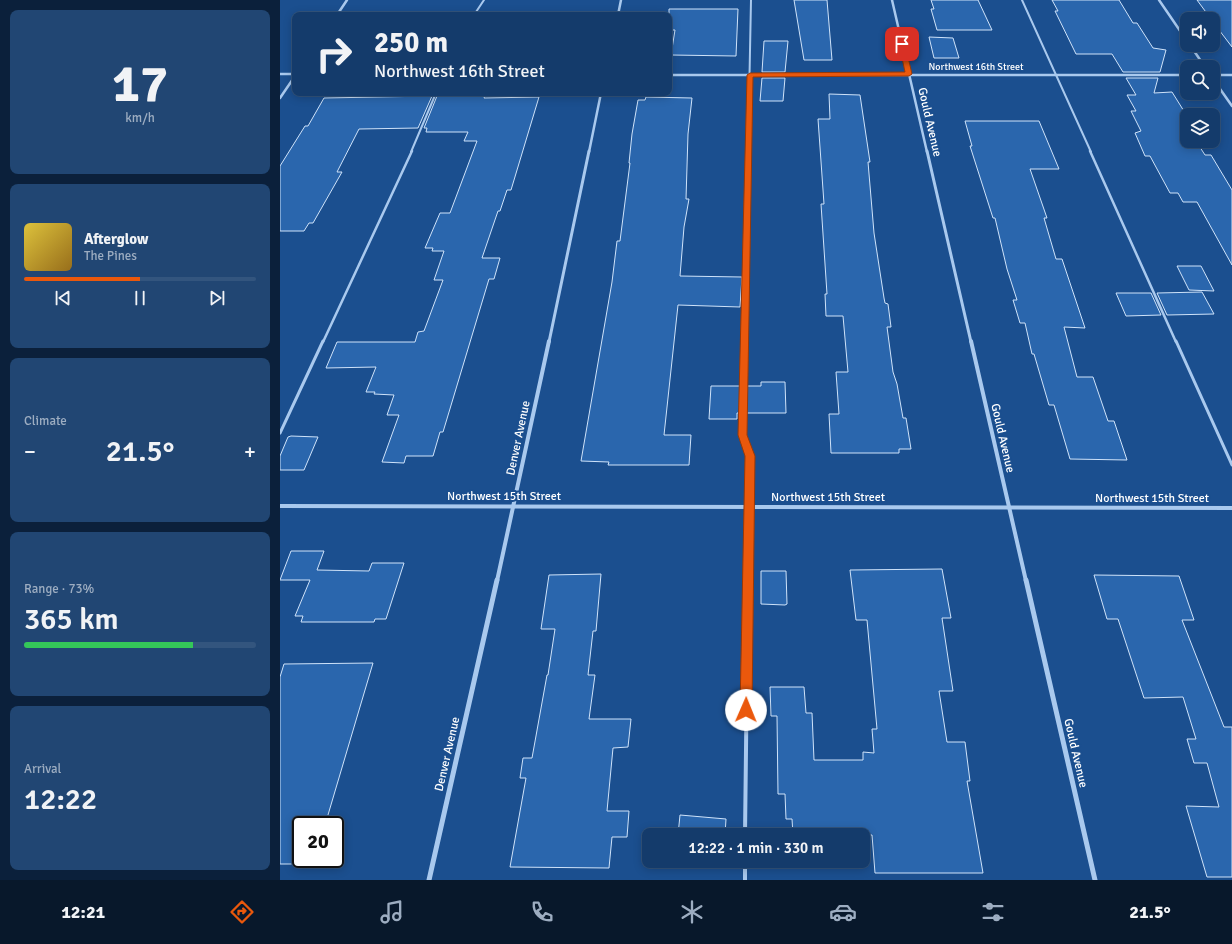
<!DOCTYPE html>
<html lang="en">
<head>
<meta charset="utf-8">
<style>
  body { margin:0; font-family:Signika,sans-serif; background:#214673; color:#f1f3f6; height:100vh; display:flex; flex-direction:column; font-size:15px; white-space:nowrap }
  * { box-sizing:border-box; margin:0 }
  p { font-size:13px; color:#9dadc1 }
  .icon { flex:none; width:22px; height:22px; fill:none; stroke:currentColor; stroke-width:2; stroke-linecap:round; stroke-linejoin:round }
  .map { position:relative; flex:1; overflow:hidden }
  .panel { display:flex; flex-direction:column; gap:10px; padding:10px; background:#0b203b; width:280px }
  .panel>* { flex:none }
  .guide { position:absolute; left:12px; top:12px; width:380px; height:84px; border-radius:8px; box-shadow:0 2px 10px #0003,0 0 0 1px #33557e; background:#143b6b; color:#f1f3f6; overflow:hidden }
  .tools { position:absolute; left:900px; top:12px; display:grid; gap:8px }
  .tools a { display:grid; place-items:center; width:40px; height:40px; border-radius:8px; background:#143b6b; box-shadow:0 2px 10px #0003,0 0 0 1px #33557e; font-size:20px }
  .speed { position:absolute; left:12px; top:816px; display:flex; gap:8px; font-size:20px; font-weight:700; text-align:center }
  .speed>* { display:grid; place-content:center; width:52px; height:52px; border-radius:50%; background:#143b6b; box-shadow:0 2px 10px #0003,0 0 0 1px #33557e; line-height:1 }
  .speed .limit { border:2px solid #111; border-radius:6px; background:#fff; color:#111 }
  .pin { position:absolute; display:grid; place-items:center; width:34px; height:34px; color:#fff; margin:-17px; border-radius:8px; box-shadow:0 2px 6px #0006 }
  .me { position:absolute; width:44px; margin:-22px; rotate:1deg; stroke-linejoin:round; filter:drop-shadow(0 0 3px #0008) }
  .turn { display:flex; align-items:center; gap:14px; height:84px; padding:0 16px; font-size:18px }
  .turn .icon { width:52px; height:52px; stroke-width:2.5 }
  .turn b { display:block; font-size:28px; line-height:34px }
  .big { font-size:30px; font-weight:600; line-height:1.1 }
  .panel .card { flex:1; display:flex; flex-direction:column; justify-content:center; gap:6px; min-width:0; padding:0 14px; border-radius:8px; background:#214673 }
  .panel .dial { align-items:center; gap:0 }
  .dial b { font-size:52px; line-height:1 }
  .song { display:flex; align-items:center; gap:12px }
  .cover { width:48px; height:48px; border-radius:6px; background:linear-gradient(135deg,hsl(50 70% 55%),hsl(40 70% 35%)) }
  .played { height:4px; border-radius:2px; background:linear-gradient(90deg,#ea580c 50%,#33557e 50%) }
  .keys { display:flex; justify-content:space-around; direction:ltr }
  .heat { display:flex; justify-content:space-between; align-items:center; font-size:22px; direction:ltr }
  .charge { height:6px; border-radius:3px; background:linear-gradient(90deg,#34c759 73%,#33557e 0) }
  .trip { position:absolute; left:362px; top:828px; width:228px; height:40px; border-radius:8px; background:#143b6b; box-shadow:0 2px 10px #0003,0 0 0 1px #33557e; font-weight:600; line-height:40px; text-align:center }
  .tabs { display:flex; height:64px; justify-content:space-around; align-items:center; background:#08182b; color:#9dadc1 }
  .tabs .icon { width:28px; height:28px }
  .tabs .current { color:#ea580c }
  .tabs b { font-size:18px; color:#f1f3f6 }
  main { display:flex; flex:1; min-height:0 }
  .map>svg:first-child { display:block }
  .building { fill:#2a66ad; stroke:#cfe3fa }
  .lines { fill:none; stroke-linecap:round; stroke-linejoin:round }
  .lane-far3 { stroke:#a9c9ee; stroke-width:2 }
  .lane-far2 { stroke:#a9c9ee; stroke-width:2.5 }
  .lane-far1 { stroke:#a9c9ee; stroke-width:3 }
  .lane { stroke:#a9c9ee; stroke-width:4 }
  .street-far3 { stroke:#a9c9ee; stroke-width:2.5 }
  .street-far2 { stroke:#a9c9ee; stroke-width:3 }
  .street-far1 { stroke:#a9c9ee; stroke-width:4 }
  .street { stroke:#a9c9ee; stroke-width:5 }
  .route { fill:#ea580c; stroke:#983908 }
  .labels { text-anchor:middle; stroke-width:4; stroke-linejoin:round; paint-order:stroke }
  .far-street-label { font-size:10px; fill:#fff; stroke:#1b4f8f }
  .street-label { font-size:12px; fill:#fff; stroke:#1b4f8f }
</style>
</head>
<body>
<main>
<section class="panel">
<div class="card dial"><b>17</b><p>km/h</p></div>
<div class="card">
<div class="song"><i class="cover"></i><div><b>Afterglow</b><p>The Pines</p></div></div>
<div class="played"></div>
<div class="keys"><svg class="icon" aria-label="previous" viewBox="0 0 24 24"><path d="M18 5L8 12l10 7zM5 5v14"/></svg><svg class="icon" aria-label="pause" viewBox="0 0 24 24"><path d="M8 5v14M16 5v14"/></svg><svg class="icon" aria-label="next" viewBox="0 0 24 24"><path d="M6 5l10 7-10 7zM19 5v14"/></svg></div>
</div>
<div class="card"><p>Climate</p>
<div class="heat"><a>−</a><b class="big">21.5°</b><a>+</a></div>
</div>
<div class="card"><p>Range · 73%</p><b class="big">365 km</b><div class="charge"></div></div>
<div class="card"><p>Arrival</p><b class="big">12:22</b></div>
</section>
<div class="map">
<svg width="952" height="880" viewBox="0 0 952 880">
  <rect width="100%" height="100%" fill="#1b4f8f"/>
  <g class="building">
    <polygon points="514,0 547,0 552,60 524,60"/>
    <polygon points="651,0 698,0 712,30 657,30 651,9 654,9"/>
    <polygon points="772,0 839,0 853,23 857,23 873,48 886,50 880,72 843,72 832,54 796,54 775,11 778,11"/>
    <polygon points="917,0 952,0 952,47 933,22 933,19 931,19"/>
    <polygon points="389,9 458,9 456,56 391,55 395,30 389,30"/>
    <polygon points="649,37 673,38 679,58 654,58"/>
    <polygon points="484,41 508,41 505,72 482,72"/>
    <polygon points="482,78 505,78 503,101 480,101"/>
    <polygon points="846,78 878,78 874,93 892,92 907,116 907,141 916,141 925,155 931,155 952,190 952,265 917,202 903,202 898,193 890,193 870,156 865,156 855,133 861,131 851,111 856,111 847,95 856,95"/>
    <polygon points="183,93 206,93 204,98 259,97 231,190 227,190 220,211 218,211 202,258 220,258 214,279 209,279 163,432 160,432 153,456 126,456 124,463 102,462 119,415 107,415 114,395 94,394 95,392 86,392 96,367 46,368 57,342 135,342 138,332 144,331 163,280 154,280 164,251 152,251 153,248 145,248 160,213 170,213 197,141 184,141 188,132 146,132 147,128 144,128 157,96 182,96"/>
    <polygon points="549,94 580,95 590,162 588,162 594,233 604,298 605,303 608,304 611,327 607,327 613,372 617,384 623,418 626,418 631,449 619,449 619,453 551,453 549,414 559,414 556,372 568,372 563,316 546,316 545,294 547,294 541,204 544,204 538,119 550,119"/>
    <polygon points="152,96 138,128 79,129 57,172 62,172 33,223 29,223 24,231 0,231 0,166 25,126 28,126 44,98"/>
    <polygon points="366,97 412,98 408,134 406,199 409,199 404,227 400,276 462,277 460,307 398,305 384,435 411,435 409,465 328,465 329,462 301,461 332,282 337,241 340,241 350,163 349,163 352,134 358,100 365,100"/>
    <polygon points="685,121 759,121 779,169 750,169 767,218 764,218 776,259 782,259 805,328 784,327 797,377 813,377 828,421 834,421 847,460 790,459 774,405 769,405 754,354 752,354 745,323 740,323 733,300 737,300 727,269 715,218 713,218 690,146 692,146"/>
    <polygon points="897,266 921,266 934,291 909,290"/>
    <polygon points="922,292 934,314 887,315 877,293"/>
    <polygon points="836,293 871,293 881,315 846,316"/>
    <polygon points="481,382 505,382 506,413 466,413 467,386 481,386"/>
    <polygon points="431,386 461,386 460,413 457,413 457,419 429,419"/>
    <polygon points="11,436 38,437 24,470 0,470 0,456 8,437"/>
    <polygon points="11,551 44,551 37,570 89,571 92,563 124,563 106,619 95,619 94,622 21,622 23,616 15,616 30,580 0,580"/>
    <polygon points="662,569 671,618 662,618 673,691 659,691 667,742 685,742 690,781 687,781 703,873 595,873 592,835 513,835 512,819 506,819 505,794 498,794 497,716 491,716 490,687 524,687 526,713 532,713 534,760 583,760 583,752 594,753 592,729 597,729 587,620 576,620 570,570"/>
    <polygon points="481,571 506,571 507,604 505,605 481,604"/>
    <polygon points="321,574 316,631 313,631 308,675 315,675 309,719 351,719 348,747 333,748 327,811 349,811 347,837 332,837 329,868 230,867 246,778 240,778 243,758 252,758 267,675 268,675 275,629 261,629 269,575"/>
    <polygon points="814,575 899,576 914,620 902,620 944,727 952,727 952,877 927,877 906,806 939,807 927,763 914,763 907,739 916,739 903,697 864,698 838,619 827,619"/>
    <polygon points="93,663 45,825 21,825 21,859 35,859 33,864 0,864 0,677 4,664"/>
    <polygon points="400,815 446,819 445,835 398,835"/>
    <polygon points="395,861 443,861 442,867 394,864"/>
  </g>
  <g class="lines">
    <g class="lane-far3">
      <polyline points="742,0 811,152"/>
      <polyline points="194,15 204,0"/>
      <polyline points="131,152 156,93"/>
      <polyline points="468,152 471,0"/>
    </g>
    <g class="lane-far2">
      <polyline points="810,151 896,342"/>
      <polyline points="43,342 132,151"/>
      <polyline points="465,342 468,151"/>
    </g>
    <g class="lane-far1">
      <polyline points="465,341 463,435 470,456 468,581"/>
      <polyline points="896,341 952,465"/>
      <polyline points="0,433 43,341"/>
    </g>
    <g class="lane">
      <polyline points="465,835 468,580"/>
      <polyline points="465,861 465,880"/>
    </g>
    <g class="street-far3">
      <polyline points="612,0 647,152"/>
      <polyline points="879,0 907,41"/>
      <polyline points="57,15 67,0"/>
      <polyline points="338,15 341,0"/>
      <polyline points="910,45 925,67"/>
      <polyline points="0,74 15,74"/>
      <polyline points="389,75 907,75"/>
      <polyline points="933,75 952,75"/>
      <polyline points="933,79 952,106"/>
      <polyline points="0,98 15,76"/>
      <polyline points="309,152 321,93"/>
    </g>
    <g class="street-far2">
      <polyline points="647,151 691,342"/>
      <polyline points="269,342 309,151"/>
    </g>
    <g class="street-far1">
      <polyline points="691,341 746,581"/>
      <polyline points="0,506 952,508"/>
      <polyline points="217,581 269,341"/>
    </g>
    <g class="street">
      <polyline points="746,580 815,880"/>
      <polyline points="149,880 217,580"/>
    </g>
  </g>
  <polygon class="route" points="622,43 625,44 632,74 629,76 473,77 467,435 475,456 472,710 470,714 466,715 462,714 460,710 465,456 458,435 467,75 470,73 625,72 619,44"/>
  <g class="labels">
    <g class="far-street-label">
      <text x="696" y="70">Northwest 16th Street</text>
    </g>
    <g class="street-label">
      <text transform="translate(650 122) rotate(77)" y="4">Gould Avenue</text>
      <text transform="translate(238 438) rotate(-78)" y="4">Denver Avenue</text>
      <text transform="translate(723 438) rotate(77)" y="4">Gould Avenue</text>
      <text x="224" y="500">Northwest 15th Street</text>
      <text x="548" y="501">Northwest 15th Street</text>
      <text x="872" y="502">Northwest 15th Street</text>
      <text transform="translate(796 753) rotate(77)" y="4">Gould Avenue</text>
      <text transform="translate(167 754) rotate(-77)" y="4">Denver Avenue</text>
    </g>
  </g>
</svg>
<div class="tools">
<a><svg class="icon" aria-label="sound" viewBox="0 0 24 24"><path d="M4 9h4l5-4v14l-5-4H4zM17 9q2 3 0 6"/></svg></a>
<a><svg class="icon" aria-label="search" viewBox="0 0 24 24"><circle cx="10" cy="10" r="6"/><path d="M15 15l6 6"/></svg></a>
<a><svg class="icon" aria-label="layers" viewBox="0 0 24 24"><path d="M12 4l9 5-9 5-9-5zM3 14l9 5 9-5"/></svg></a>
</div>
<div class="speed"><div class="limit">20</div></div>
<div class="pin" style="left:622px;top:44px;background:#d93025"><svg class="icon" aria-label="arrive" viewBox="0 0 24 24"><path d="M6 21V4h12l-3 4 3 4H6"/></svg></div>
<svg class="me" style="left:466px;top:710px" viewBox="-20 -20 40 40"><circle r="19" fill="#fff"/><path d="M0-13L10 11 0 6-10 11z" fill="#ea580c"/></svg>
<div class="trip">12:22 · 1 min · 330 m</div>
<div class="guide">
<div class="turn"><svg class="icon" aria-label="right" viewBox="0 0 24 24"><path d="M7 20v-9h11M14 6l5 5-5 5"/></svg><div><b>250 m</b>Northwest 16th Street</div></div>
</div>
</div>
</main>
<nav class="tabs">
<b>12:21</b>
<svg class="icon current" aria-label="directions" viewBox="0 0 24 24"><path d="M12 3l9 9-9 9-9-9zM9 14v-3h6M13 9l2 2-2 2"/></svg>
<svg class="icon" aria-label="music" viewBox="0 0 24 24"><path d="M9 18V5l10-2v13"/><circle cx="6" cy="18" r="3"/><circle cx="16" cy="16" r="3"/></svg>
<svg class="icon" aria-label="phone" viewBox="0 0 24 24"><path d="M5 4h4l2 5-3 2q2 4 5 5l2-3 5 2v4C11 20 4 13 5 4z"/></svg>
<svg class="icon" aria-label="climate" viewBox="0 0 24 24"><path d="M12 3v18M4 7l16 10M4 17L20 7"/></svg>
<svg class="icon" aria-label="car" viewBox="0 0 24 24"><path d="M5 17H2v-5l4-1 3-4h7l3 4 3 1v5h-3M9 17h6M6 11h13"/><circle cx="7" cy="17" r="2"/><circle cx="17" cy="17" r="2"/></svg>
<svg class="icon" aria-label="filters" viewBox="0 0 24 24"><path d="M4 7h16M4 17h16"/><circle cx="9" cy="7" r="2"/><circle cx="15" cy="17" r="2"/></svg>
<b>21.5°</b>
</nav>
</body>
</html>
